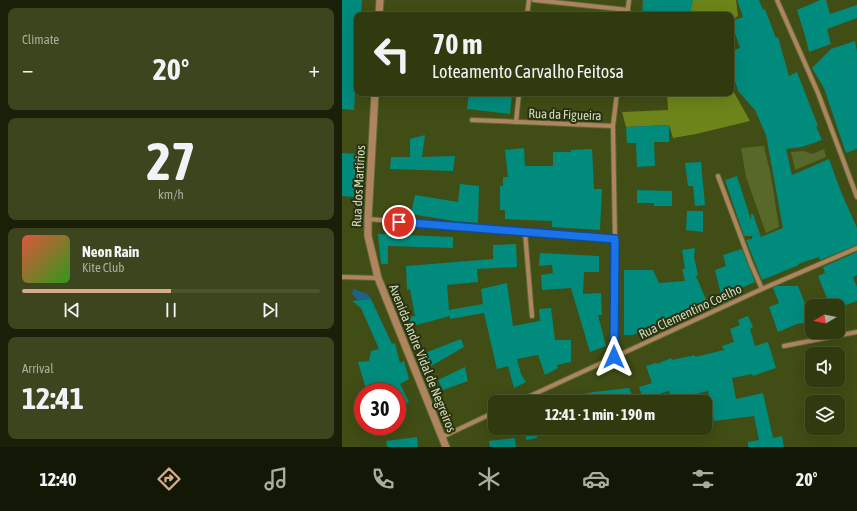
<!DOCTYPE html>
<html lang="en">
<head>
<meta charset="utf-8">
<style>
  body { margin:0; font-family:"Asap Condensed",sans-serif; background:#3c451d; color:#f1f3f6; height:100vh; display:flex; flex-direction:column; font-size:15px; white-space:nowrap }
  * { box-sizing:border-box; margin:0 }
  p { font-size:13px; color:#a8ad9e }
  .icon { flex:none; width:22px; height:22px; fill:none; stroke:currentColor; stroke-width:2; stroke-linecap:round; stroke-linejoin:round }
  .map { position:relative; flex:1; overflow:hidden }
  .panel { display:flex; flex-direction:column; gap:8px; padding:8px; background:#1a2008; width:342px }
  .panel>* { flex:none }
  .guide { position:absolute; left:12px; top:12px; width:380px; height:84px; border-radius:8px; box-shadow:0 4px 16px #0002,0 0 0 1px #4b542f; background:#303a0f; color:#f1f3f6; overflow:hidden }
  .needle { width:26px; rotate:260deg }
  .buttons { position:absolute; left:463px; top:299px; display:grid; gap:8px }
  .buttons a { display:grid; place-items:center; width:40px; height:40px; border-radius:8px; background:#303a0f; box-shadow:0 4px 16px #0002,0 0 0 1px #4b542f; font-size:20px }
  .speed { position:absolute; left:12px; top:383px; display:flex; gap:8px; font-size:20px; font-weight:700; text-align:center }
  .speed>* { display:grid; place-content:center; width:52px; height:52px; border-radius:50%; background:#303a0f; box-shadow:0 4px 16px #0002,0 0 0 1px #4b542f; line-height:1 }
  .speed .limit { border:6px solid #d22; background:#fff; color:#111 }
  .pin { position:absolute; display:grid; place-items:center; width:34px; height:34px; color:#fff; margin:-17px; border:2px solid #fff; border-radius:50%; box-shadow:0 1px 4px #0007 }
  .me { position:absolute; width:44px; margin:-22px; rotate:0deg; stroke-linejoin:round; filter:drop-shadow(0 0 3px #0008) }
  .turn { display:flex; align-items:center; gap:14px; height:84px; padding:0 12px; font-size:18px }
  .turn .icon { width:52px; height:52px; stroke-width:2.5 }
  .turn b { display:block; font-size:28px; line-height:34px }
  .big { font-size:30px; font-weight:700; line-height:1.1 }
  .panel .card { flex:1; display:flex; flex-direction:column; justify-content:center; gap:6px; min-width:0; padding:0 14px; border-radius:8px; background:#3c451d }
  .panel .dial { align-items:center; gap:0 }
  .dial b { font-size:52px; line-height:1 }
  .song { display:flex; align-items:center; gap:12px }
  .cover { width:48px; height:48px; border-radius:6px; background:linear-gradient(135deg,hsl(10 70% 55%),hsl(110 70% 35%)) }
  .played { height:4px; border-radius:2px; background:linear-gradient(90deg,#d6ab8b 50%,#4b542f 50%) }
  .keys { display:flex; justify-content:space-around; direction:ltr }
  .heat { display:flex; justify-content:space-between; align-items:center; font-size:22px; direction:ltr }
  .trip { position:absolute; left:146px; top:395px; width:224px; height:40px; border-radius:8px; background:#303a0f; box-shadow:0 4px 16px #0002,0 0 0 1px #4b542f; font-weight:700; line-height:40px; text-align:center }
  .tabs { display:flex; height:64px; justify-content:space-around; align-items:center; background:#131706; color:#a8ad9e }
  .tabs .icon { width:28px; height:28px }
  .tabs .active { color:#d6ab8b }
  .tabs b { font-size:18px; color:#f1f3f6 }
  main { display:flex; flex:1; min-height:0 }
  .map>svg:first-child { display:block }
  .green { fill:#586829 }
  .forest { fill:#6d841a }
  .water { fill:#1d618d }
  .building { fill:#008b7c }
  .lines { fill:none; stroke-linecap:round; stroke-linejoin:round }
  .minor-casing { stroke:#5d6a34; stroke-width:6 }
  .tertiary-casing { stroke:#5d6a34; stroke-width:9 }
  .minor { stroke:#af8560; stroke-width:4 }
  .tertiary { stroke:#af8560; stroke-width:7 }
  .route-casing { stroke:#114b97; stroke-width:10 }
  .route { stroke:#1a73e8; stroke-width:7 }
  .labels { text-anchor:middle; stroke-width:4; stroke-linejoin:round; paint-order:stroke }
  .street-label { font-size:13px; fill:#d0dcb6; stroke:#293112 }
</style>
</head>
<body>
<main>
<section class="panel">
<div class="card"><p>Climate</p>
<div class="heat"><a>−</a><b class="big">20°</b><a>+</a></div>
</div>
<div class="card dial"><b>27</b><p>km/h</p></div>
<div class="card">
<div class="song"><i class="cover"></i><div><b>Neon Rain</b><p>Kite Club</p></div></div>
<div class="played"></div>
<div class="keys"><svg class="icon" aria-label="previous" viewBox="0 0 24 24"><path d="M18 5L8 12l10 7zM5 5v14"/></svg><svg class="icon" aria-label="pause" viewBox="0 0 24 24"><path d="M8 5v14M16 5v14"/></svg><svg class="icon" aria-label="next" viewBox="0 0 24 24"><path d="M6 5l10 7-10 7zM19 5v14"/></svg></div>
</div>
<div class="card"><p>Arrival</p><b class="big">12:41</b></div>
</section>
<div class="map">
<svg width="515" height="447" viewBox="0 0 515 447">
  <rect width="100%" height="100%" fill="#404d14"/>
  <g class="green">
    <polygon points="422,146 429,176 437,227 424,233 404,177 399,148"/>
    <polygon points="482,149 484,157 453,170 449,152 461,151 470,154"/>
  </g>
  <g class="forest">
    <polygon points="351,0 394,0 396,16 389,21 389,15 346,15"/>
    <polygon points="389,87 408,121 354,134 331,138 327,125 284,127 280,112 326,110 325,93 389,93"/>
  </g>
  <polygon class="water" points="11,289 26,294 29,299 16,300 10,294"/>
  <g class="building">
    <polygon points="0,0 20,0 19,15 15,15 15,58 12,110 0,109"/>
    <polygon points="301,0 351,0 348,15 338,15 327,12 327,15 300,15"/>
    <polygon points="395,0 417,0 421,10 423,9 434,38 436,37 447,76 455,72 476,126 474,126 480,140 460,147 444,149 450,175 487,159 499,192 515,228 515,245 478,260 477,257 456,264 457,265 420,280 404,240 410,239 410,236 402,236 383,180 395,176 409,220 409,214 411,214 419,237 441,228 424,135 413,110 396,91 389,67 389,51 398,48 389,21 401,17"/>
    <polygon points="478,0 484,0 488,14 515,5 515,18 485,29 489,44 467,52 464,39 455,10"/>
    <polygon points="513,41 515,52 515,149 504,153 482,88 470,68 489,49"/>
    <polygon points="127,93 170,93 168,114 125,109"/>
    <polygon points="327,125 327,142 312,142 313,166 295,167 294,143 285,143 284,127"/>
    <polygon points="83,135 80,157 113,156 111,171 48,169 49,157 68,157 68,139"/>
    <polygon points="182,148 183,166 211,166 211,152 229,152 229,150 250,149 252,189 260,189 258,230 210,227 210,221 163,219 163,210 158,210 158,186 161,186 161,177 166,177 163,150"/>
    <polygon points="0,153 15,154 12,197 0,196"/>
    <polygon points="359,162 363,205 353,206 351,186 346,186 343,163"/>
    <polygon points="118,184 137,186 136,223 112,221 69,214 73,195 116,202"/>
    <polygon points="295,190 330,191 330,206 312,206 312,203 295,203"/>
    <polygon points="345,211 361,211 361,232 344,230"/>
    <polygon points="36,234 111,237 111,248 46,246 46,264 39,264"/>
    <polygon points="174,244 175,267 135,269 136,282 105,285 107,310 141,304 139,289 165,283 171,326 198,321 197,309 209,308 213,340 229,340 229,362 215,365 216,368 203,375 196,355 175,359 179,374 184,382 172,388 166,366 155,369 142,313 108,319 108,316 67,327 66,317 73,316 68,289 65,290 64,266 151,259 151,245"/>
    <polygon points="353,248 352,257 356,275 354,276 365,302 291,335 282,335 282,270 311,270 317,283 343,281 340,269 343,269 340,250"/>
    <polygon points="400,249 413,282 390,292 390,299 381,303 373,270 384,266 381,255"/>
    <polygon points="515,252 515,275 511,277 515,287 515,301 496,308 496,306 488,306 476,276 483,273 481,267"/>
    <polygon points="198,253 257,256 257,272 242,272 241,294 259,293 260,315 256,315 264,346 248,352 229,288 200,290 199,275 211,273 210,265 197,266"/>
    <polygon points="435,286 456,286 470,322 455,324 436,332 427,307 437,303 431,288"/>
    <polygon points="29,299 50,344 53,343 58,363 62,361 67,379 58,384 67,402 55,408 55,392 25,392 16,362 27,361 29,351 37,349 19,308 10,301"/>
    <polygon points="406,316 411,327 408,329 413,346 426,342 434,368 411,376 410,374 390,378 394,399 421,393 431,438 440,436 442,447 406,447 406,442 417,440 412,416 372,421 366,391 346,396 347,398 338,402 331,402 327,391 301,399 297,387 310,383 304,366 314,363 315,364 329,358 330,360 353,355 353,357 382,350 380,346 392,342 388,329 398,325 396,320"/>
    <polygon points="119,339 122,347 89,366 83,353"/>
    <polygon points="123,367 126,381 101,390 96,380"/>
    <polygon points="287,388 291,397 281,402 225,402 224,398 251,392"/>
    <polygon points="183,428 194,428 195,438 184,440"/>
    <polygon points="75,437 76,447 45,447 44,441"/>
    <polygon points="173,438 174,447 148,447 147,441"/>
  </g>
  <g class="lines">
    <defs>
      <g id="minor">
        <polyline points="192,0 286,10"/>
        <polyline points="435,0 476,93 515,197"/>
        <polyline points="185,15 187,0"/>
        <polyline points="285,15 287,0"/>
        <polyline points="130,120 271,126"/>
        <polyline points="174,122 177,93"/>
        <polyline points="376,176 409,264 420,289"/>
        <polyline points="26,219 273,239"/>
        <polyline points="183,232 190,316"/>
        <polyline points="0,277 36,278"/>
        <polyline points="442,346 515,332"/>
        <polyline points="272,357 273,239 271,126 275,93"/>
        <polyline points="175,402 420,289 515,248"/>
        <polyline points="100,437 153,412"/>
      </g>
      <g id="tertiary">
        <polyline points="37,15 38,0"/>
        <polyline points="33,93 26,219 26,236 36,278 104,447"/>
      </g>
    </defs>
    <use href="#minor" class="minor-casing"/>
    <use href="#tertiary" class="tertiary-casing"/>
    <use href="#minor" class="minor"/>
    <use href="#tertiary" class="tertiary"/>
  </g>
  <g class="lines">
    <defs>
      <polyline id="route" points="57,222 273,239 272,357"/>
    </defs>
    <use href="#route" class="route-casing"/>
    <use href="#route" class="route"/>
  </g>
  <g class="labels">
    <g class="street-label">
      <text transform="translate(223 114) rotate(2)" y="5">Rua da Figueira</text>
      <text transform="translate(16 186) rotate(-87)" y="5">Rua dos Martirios</text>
      <text transform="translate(348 311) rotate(-25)" y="5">Rua Clementino Coelho</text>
      <text transform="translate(81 358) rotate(68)" y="5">Avenida Andre Vidal de Negreiros</text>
    </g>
  </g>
</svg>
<div class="buttons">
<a><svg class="needle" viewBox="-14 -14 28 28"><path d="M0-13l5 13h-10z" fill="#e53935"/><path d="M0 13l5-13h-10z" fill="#a8ad9e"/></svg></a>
<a><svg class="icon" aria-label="sound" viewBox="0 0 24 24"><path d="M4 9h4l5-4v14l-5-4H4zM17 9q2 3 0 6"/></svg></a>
<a><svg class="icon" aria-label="layers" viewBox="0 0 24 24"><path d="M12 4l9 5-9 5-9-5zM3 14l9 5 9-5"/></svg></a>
</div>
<div class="speed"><div class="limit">30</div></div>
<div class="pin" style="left:57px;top:222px;background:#d93025"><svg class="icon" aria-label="arrive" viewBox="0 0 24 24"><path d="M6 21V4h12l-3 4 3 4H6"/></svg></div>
<svg class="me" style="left:272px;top:357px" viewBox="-20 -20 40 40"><path d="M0-17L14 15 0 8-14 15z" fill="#1a73e8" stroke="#fff" stroke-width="4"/></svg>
<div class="trip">12:41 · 1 min · 190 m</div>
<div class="guide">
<div class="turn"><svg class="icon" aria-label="left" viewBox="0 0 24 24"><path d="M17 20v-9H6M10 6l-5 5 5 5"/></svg><div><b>70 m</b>Loteamento Carvalho Feitosa</div></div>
</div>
</div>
</main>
<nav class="tabs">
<b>12:40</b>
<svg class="icon active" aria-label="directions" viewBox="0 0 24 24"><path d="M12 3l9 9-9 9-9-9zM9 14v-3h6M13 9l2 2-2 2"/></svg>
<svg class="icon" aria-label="music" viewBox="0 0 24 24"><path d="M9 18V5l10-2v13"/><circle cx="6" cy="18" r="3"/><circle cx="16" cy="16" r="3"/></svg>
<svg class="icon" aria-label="phone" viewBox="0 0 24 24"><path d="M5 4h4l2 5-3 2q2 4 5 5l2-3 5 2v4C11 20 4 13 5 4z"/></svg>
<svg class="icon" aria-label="climate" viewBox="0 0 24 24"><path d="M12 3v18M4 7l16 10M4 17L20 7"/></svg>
<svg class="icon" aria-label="car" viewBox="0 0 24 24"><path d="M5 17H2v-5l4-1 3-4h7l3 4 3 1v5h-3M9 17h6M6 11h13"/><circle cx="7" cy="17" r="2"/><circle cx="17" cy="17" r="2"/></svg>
<svg class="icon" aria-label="filters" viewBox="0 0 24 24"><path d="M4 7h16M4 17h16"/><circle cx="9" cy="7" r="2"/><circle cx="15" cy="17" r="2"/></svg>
<b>20°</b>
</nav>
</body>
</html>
